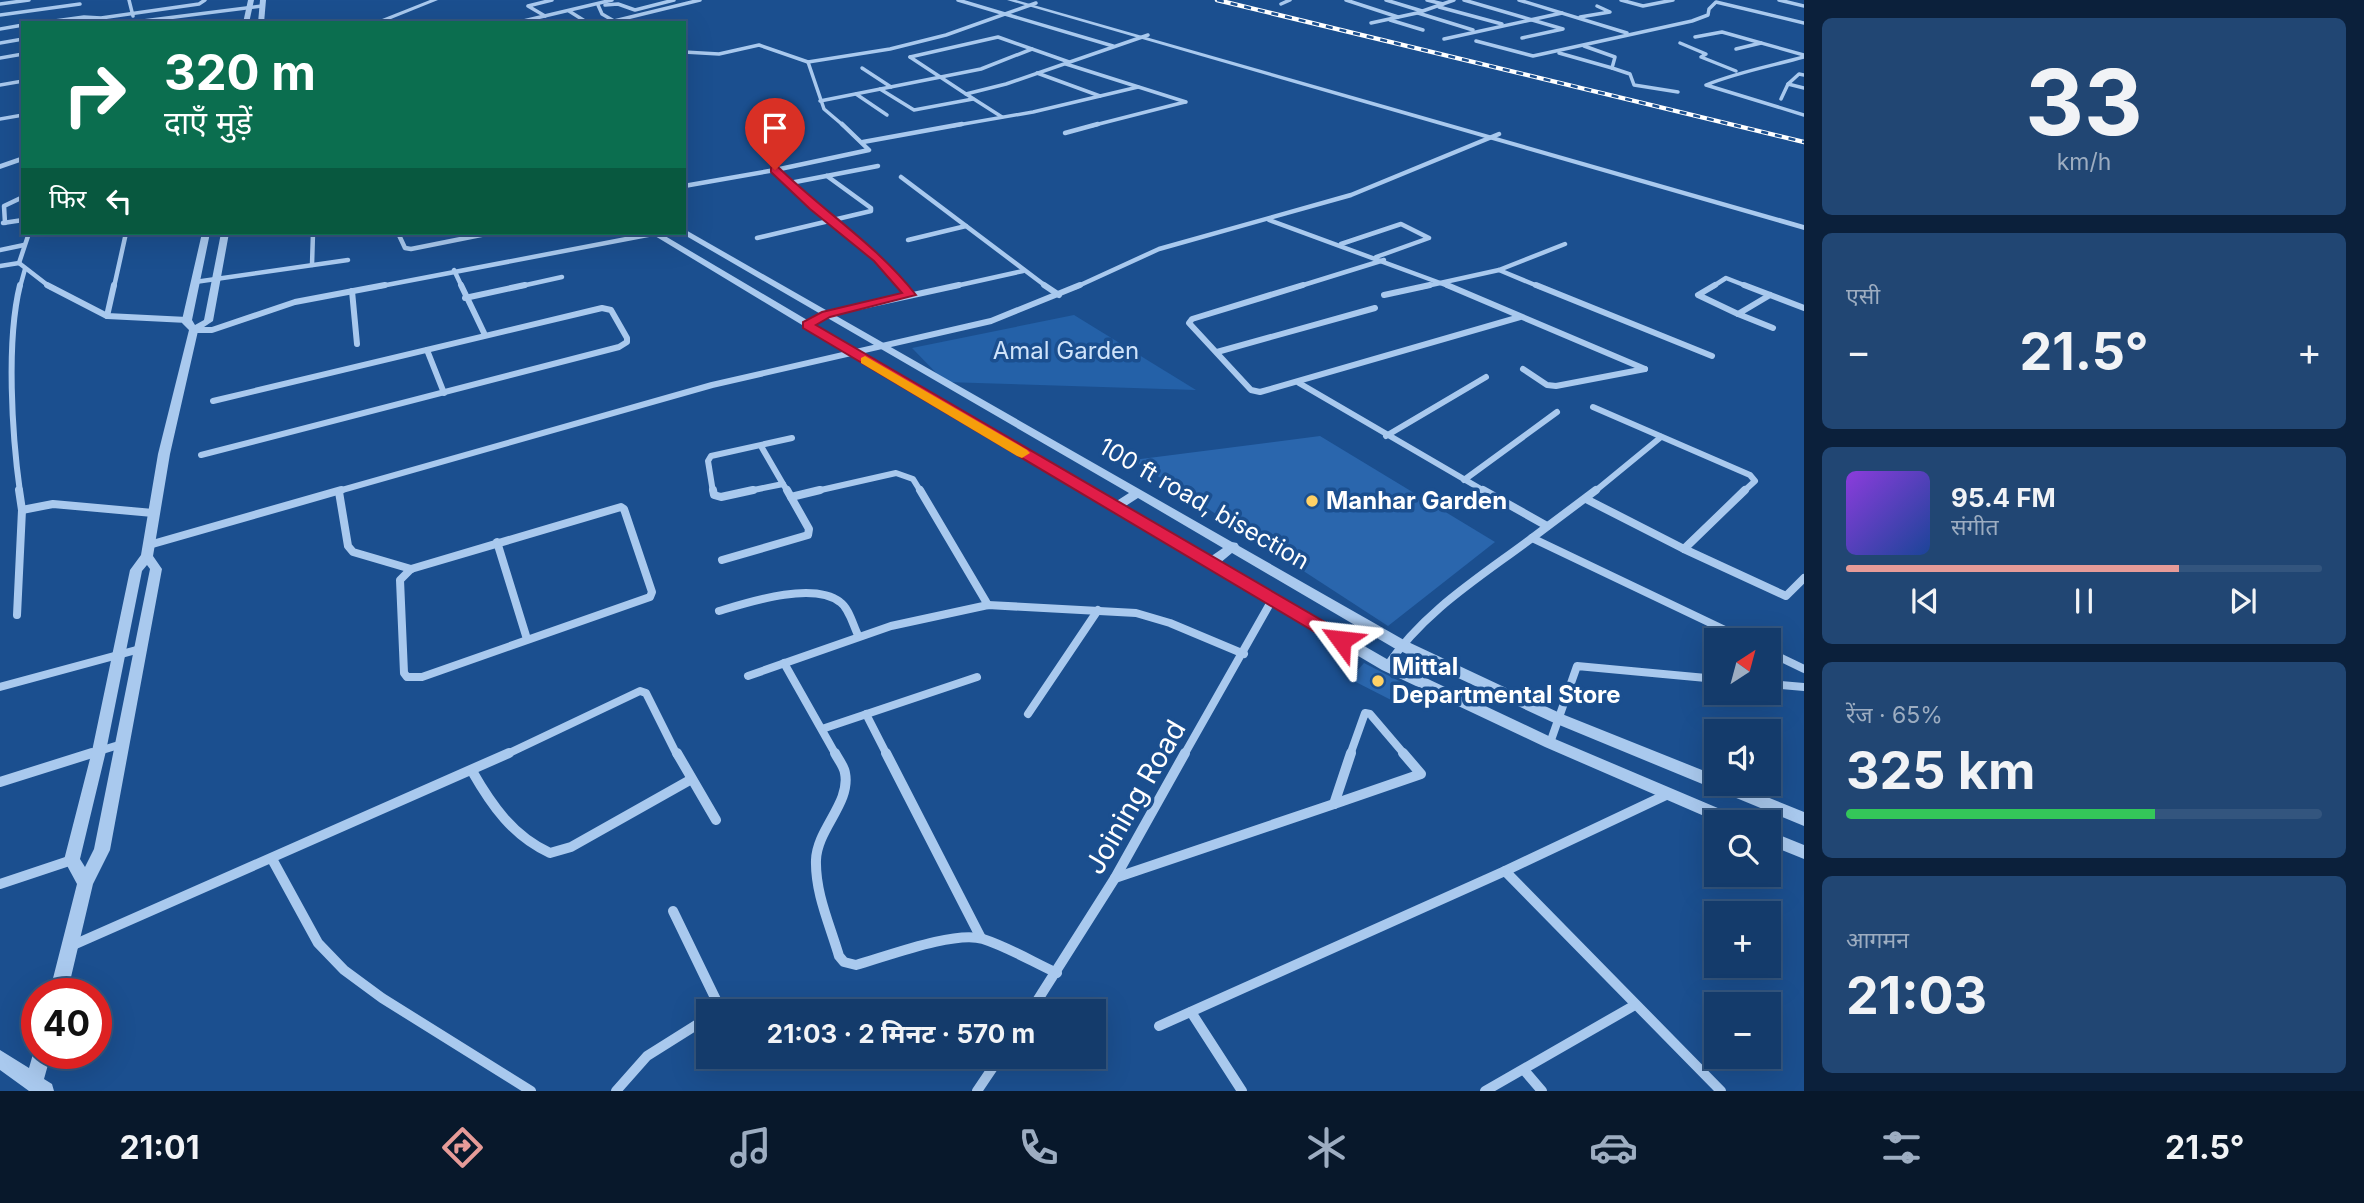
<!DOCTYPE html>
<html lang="hi">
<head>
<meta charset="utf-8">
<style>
  body { margin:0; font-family:Inter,"Noto Sans Devanagari",sans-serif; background:#214673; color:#f1f3f6; height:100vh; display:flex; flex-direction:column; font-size:26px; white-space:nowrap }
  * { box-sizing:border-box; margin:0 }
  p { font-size:23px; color:#9dadc1 }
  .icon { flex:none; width:38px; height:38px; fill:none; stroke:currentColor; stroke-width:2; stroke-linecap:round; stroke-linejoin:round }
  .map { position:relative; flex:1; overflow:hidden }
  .panel { display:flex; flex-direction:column; gap:18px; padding:18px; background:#0b203b; width:560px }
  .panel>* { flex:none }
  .top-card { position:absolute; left:21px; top:21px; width:665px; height:214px; border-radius:0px; box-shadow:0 7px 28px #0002,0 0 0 2px #33557e; background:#0b6e4f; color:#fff; overflow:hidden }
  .needle { width:46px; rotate:36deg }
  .controls { position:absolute; left:1704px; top:628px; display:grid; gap:14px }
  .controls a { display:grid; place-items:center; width:77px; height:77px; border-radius:0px; background:#143b6b; box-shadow:0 7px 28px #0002,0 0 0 2px #33557e; font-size:35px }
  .speed { position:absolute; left:21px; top:978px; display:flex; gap:14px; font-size:35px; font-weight:700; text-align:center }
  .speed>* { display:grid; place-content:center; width:91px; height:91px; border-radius:50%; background:#143b6b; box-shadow:0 7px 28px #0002,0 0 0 2px #33557e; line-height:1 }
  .speed .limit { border:10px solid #d22; background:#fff; color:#111 }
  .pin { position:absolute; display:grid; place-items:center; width:60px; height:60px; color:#fff; margin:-72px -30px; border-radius:50% 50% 50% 0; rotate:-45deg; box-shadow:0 0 7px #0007 }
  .pin .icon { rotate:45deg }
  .me { position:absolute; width:77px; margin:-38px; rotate:300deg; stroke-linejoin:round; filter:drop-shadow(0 0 5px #0008) }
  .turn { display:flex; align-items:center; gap:24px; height:147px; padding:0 28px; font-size:32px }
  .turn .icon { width:91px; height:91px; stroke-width:2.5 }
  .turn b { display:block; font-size:49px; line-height:60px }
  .then { display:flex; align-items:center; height:66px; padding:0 28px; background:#0003; gap:14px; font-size:26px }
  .big { font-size:52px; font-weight:700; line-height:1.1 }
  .panel .card { flex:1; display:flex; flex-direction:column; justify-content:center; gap:10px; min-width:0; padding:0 24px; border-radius:10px; background:#214673 }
  .panel .dial { align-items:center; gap:0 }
  .dial b { font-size:91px; line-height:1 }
  .song { display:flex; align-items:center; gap:21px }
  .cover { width:84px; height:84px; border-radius:10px; background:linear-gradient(135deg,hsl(270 70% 55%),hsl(220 70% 35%)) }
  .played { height:7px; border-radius:4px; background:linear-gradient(90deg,#e69b98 70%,#33557e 70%) }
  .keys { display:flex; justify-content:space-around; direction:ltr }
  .heat { display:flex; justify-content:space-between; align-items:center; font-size:38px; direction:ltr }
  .charge { height:10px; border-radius:5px; background:linear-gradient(90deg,#34c759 65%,#33557e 0) }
  .trip { position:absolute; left:696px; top:999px; width:410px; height:70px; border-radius:0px; background:#143b6b; box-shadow:0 7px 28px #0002,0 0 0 2px #33557e; font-weight:700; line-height:70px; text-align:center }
  .dock { display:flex; height:112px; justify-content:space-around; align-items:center; background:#08182b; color:#9dadc1 }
  .dock .icon { width:49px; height:49px }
  .dock .on { color:#e69b98 }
  .dock b { font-size:32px; color:#f1f3f6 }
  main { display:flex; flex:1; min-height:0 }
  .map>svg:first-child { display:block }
  .green { fill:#2461a8 }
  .building { fill:#2a66ad }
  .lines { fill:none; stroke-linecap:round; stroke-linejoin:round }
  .minor-far4 { stroke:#a9c9ee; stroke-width:3.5 }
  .minor-far3 { stroke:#a9c9ee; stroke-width:4.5 }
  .minor-far2 { stroke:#a9c9ee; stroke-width:6 }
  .minor-far1 { stroke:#a9c9ee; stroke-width:8 }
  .minor { stroke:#a9c9ee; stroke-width:10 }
  .tertiary { fill:#a9c9ee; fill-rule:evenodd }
  .rail-casing { stroke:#fff; stroke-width:4.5 }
  .rail { stroke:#1b4f8f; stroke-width:2.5; stroke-dasharray:7; stroke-linecap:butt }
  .route { fill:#e11d48; stroke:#92132f; stroke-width:2 }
  .slow { fill:#f59e0b }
  .poi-dot { fill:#ffd166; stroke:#1b4f8f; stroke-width:2.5 }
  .labels { text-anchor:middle; stroke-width:7; stroke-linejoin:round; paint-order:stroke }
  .park-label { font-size:24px; fill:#cfe3fa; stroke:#1b4f8f }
  .poi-label { font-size:24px; font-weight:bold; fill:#fff; stroke:#1b4f8f; text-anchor:start }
  .street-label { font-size:24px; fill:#fff; stroke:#1b4f8f }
  .near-street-label { font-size:28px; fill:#fff; stroke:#1b4f8f }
</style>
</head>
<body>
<main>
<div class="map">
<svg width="1804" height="1091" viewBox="0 0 1804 1091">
  <rect width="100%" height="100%" fill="#1b4f8f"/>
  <polygon class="green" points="1074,315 1196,390 945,382 912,348"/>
  <g class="building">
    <polygon points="1320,436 1495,542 1388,626 1133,460"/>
    <polygon points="1364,663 1405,684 1395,702 1350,679"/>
  </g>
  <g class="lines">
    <g class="minor-far4">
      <polyline points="129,0 133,16"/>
      <polyline points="958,0 1113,46"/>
      <polyline points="1346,0 1398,17"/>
      <polyline points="1386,0 1422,11"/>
      <polyline points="1427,0 1443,4"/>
      <polyline points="1464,0 1563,29 1522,38"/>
      <polyline points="1519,0 1627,33"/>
      <polyline points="1621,0 1643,6 1673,0"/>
      <polyline points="1779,0 1804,6"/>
      <polyline points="0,4 29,0"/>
      <polyline points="1281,4 1290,0"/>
      <polyline points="598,5 602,14 614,21"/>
      <polyline points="605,5 618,4 635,10 674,0"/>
      <polyline points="1439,7 1502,24"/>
      <polyline points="569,11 588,23"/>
      <polyline points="1418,13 1473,30"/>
      <polyline points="0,15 80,4"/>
      <polyline points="545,16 528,6 552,0"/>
      <polyline points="1580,17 1610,12 1597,6"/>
      <polyline points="1390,20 1423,30"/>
      <polyline points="135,22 262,6"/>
      <polyline points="40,23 84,17 101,18 199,4 205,0"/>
      <polyline points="234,23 247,21"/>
      <polyline points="515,23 612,0"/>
      <polyline points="606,23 700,0"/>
      <polyline points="1371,23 1417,13 1454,0"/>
      <polyline points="0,29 23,25"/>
      <polyline points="1695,37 1722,32 1804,55"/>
      <polyline points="1444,39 1562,13"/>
      <polyline points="1476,41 1533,56 1692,21 1708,15 1709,9 1716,2 1804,23"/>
      <polyline points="0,43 23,39"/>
      <polyline points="1680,43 1706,54 1701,57 1736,71"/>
      <polyline points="1584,46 1615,57 1612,68 1630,74 1634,85 1678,92"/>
      <polyline points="1736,49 1761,43"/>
      <polyline points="684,52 719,54 759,45 808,62"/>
      <polyline points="1559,53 1612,68"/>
      <polyline points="910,57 998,37 1069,62"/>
      <polyline points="910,57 966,94"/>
      <path d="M1804,57C1771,66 1738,72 1706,85L1804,115"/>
      <polyline points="0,58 23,54"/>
      <polyline points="1066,64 1186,102"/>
      <polyline points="862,68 891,87"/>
      <polyline points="1037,73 1100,96"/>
      <polyline points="1788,84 1799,74 1804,75"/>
      <polyline points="0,85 23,81"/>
      <polyline points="880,89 914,110 973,99"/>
      <polyline points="856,94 887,115"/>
      <polyline points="1781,99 1788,84 1804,88"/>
      <polyline points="820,101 981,69 1032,49"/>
      <polyline points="1002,117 966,94 1006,84 1148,35"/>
      <polyline points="0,119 23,115"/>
      <polyline points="844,126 824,109 808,62 890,49 946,35 1036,3"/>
      <polyline points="952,126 1033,112 1138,87"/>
      <polyline points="1091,126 1185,102"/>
    </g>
    <g class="minor-far3">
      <polyline points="842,124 869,150 775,170 878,261 903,287"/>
      <polyline points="1065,133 1098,124"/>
      <polyline points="863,142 962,124"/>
      <polyline points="901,177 1047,287"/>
      <polyline points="790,183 878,166"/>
      <polyline points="684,186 775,170"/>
      <polyline points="1269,220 1451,287"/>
      <polyline points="3,223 23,220"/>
      <polyline points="5,223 4,206 23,197"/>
      <polyline points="398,233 405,248 411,249 491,233"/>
      <polyline points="757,238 871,211 871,208 827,176"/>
      <polyline points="908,240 966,226"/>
      <polyline points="1341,244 1401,224 1429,238 1376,257"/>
      <polyline points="0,250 24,245"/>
      <polyline points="19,263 29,233"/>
      <polyline points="312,265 313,233"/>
      <polyline points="0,266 19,263 50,287"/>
      <polyline points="454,270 462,287"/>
      <polyline points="1499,270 1540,287"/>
      <polyline points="195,282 348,260"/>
      <polyline points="20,287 25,269"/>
      <polyline points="114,287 126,233"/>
      <polyline points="376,287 658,233"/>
      <polyline points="517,287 562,277"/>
      <polyline points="951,287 1023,271"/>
      <polyline points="1076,287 1159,249 1351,195 1499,134"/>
      <polyline points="1297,287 1384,260"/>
      <polyline points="1422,287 1499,270 1565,244"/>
      <polyline points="1712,287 1726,278 1749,287"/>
    </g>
    <g class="minor-far2">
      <polyline points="47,285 107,316 187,320"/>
      <polyline points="461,285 485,335"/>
      <polyline points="901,285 910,295"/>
      <polyline points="1044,285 1059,295"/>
      <polyline points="1303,285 1192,319 1189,323 1251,390 1260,392 1520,317"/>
      <polyline points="1447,285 1645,369"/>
      <polyline points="1536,285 1712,356"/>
      <polyline points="1715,285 1698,295 1738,314"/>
      <polyline points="1744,285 1804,308"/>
      <polyline points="352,291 357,344"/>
      <polyline points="1384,295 1430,285"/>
      <polyline points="1770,295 1738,314 1773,328"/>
      <polyline points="465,298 525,285"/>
      <polyline points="107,316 114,285"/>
      <polyline points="807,325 826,314 959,285"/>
      <polyline points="194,330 212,330 295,302 385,285"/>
      <polyline points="427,350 444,393"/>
      <polyline points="1217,352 1375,308"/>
      <polyline points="1523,369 1547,385 1556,386 1645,369"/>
      <polyline points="1299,383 1486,492"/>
      <polyline points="1593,407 1750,475 1755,481 1743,492"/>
      <polyline points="1386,436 1486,377"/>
      <polyline points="201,455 619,347 627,342 627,338 611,310 602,308 213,401"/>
      <polyline points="1464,480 1557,412"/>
      <polyline points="783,484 788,492"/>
      <path d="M20,492C12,435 6,341 20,285"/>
      <polyline points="335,492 712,385 991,321 1080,285"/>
      <polyline points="713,492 708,461 711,456 792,438"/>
      <polyline points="744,492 783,484 761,446"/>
      <polyline points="812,492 896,473 913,479 921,492"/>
      <polyline points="1594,492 1661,437"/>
    </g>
    <g class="minor-far1">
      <polyline points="713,490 714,495 721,497 753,490"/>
      <polyline points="920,490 988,605"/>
      <polyline points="1483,490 1547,526"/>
      <polyline points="1596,490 1532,538 1746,640"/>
      <polyline points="339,492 348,546 353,552 411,569"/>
      <polyline points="791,497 820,490"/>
      <polyline points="1586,499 1684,549 1745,490"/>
      <polygon points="621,507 624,509 652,592 650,597 422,677 407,677 404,673 400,580 411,569"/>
      <polyline points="22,510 53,504 153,513"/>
      <polyline points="497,542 527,639"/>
      <polyline points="149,545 341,490"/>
      <polyline points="1684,549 1786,596 1804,578"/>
      <polyline points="722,560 808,535 809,529 787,490"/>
      <path d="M719,611C749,602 813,581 840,602C849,608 853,625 858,635"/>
      <polyline points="17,615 22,510 19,490"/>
      <polyline points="1769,652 1804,669"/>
      <polyline points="784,663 836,755"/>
      <path d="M1387,666C1424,611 1480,577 1532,538"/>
      <polyline points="748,676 891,626 988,605 1136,613 1170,623 1244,654"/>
      <polyline points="1769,684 1804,687"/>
      <polyline points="0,687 140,649"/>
      <polyline points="866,714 887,755"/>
      <polyline points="1028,714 1098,610"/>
      <polyline points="822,729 977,677"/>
      <polyline points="1550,743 1577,666 1717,679"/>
      <polyline points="86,755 122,744"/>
      <polyline points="505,755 640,691 646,693 677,755"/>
      <polyline points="1184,755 1272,600"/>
      <polyline points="1350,755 1365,713 1370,714 1405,755"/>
    </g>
    <g class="minor">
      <polyline points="677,753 716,820"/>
      <path d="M835,753C838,759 844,766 845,773C851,803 817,829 816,860C815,893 830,925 839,956L844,962L856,965C885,957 955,930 983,939C1008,947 1033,962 1057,973"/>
      <polyline points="886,753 981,938"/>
      <path d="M472,771C492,806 513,836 550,853L571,847L690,780"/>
      <polyline points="0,782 92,753"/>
      <polyline points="1666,795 1505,871 1721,1091"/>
      <polyline points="1334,804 1351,753"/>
      <polyline points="1334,804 1421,774 1403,753"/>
      <polyline points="272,859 318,943 344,970 382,998 531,1091"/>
      <polyline points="1115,878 1334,804"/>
      <polyline points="0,884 72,860"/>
      <polyline points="673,911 719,1006 718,1012"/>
      <polyline points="71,946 509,753"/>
      <polyline points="1030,1012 1115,878 1185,753"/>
      <polyline points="1191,1012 1242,1091"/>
      <polyline points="1159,1026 1505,871"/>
      <polyline points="1524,1070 1542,1091"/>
      <polyline points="616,1091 647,1056 709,1017"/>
      <polyline points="977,1091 1000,1057"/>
      <polyline points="1485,1091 1635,1005"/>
    </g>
    <g class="tertiary">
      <polygon points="248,0 254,0 249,23 243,23"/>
      <polygon points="260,0 266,0 264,23 258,23"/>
      <polygon points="430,0 438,0 381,23 372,23"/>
      <polygon points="1007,0 1016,0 1804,225 1804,230"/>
      <polygon points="23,156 23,161 0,169 0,164"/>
      <path d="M684,229L1232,542L1237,543L1239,546L1404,640L1562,714L1717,776V784H1735L1804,812V826L1552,722L1394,648L1232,553L1220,563L1392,662L1555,739L1739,817L1741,822H1718L1545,747L1382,670L1009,450L650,233H660L1115,502L1129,493L681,233H684ZM1138,498L1223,548L1210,557L1124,507Z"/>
      <path d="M202,233H210L192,320L195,325L204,320L221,233H229L213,321L198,331L170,454L153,556L162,569L110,850L93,884L67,994H49L77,884L64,860L92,751L130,570L141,555L158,454L189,330L182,323V320ZM147,565L150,569L94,849L85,867L80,859L106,751L142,571Z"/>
      <polygon points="1769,831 1804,845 1804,859 1769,845"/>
      <polygon points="35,1047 37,1054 51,1054 44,1079 52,1084 54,1091 29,1091 0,1070 0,1050 29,1068"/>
    </g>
    <defs>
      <polyline id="rail" points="1217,0 1804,142"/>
    </defs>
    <use href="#rail" class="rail-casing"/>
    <use href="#rail" class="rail"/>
  </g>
  <path class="route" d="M771,167H778C823,211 878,246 916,295L830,317L816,325L1347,635L1349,640L1347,644H1335L803,328V322L822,312L902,293L874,261L810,209L771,172Z"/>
  <polygon class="slow" points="865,356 1027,450 1030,453 1022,458 1017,456 861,363 861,358"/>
  <g class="poi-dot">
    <circle cx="1312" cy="501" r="7"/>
    <circle cx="1378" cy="681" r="7"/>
  </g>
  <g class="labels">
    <g class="park-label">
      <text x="1066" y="359">Amal Garden</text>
    </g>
    <g class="poi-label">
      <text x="1326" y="509">Manhar Garden</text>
      <text x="1392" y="675">Mittal<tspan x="1392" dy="28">Departmental Store</tspan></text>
    </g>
    <g class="street-label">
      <text transform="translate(1204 504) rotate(30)" y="8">100 ft road, bisection</text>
    </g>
    <g class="near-street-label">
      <text transform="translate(1135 797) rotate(-60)" y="10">Joining Road</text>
    </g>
  </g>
</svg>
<div class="controls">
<a><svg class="needle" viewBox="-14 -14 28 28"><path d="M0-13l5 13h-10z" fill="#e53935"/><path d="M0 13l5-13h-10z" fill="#9dadc1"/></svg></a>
<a><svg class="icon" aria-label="sound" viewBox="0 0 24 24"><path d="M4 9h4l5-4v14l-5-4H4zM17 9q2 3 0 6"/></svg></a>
<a><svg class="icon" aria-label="search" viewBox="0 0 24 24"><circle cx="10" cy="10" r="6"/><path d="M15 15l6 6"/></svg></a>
<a>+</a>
<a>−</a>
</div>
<div class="speed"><div class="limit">40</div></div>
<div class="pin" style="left:775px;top:170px;background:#d93025"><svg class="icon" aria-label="arrive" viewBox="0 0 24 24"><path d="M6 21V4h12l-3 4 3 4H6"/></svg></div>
<svg class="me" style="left:1341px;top:640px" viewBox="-20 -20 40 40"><path d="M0-17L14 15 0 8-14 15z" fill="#e11d48" stroke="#fff" stroke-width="4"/></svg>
<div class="trip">21:03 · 2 मिनट · 570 m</div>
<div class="top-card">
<div class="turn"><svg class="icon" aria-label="right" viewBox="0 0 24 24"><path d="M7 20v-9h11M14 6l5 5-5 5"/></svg><div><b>320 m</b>दाएँ मुड़ें</div></div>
<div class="then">फिर<svg class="icon" aria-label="left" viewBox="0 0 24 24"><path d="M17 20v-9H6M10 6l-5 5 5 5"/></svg></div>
</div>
</div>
<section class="panel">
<div class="card dial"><b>33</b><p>km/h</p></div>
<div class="card"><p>एसी</p>
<div class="heat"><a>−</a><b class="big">21.5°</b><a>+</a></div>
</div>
<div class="card">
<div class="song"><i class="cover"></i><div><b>95.4 FM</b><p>संगीत</p></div></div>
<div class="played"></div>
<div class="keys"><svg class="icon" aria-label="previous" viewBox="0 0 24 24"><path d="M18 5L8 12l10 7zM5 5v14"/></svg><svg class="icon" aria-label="pause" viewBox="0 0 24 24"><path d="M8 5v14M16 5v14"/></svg><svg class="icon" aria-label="next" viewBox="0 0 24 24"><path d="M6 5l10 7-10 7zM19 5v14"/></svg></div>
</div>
<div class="card"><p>रेंज · 65%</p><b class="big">325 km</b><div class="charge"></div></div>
<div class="card"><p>आगमन</p><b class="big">21:03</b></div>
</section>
</main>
<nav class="dock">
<b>21:01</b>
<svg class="icon on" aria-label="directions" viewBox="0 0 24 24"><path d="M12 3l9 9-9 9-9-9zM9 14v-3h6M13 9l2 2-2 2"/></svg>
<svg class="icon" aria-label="music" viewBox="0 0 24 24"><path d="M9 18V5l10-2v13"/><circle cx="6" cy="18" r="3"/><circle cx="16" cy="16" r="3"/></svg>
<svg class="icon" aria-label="phone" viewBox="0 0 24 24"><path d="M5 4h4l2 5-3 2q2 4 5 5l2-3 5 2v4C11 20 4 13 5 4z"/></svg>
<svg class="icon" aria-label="climate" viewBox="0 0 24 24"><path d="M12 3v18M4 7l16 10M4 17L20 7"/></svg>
<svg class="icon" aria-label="car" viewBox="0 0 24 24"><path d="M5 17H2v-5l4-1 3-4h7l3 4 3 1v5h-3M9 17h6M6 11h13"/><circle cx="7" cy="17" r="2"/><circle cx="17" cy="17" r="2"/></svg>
<svg class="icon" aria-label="filters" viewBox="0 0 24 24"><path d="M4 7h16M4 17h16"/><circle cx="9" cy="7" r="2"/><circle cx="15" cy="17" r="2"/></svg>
<b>21.5°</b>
</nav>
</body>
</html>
